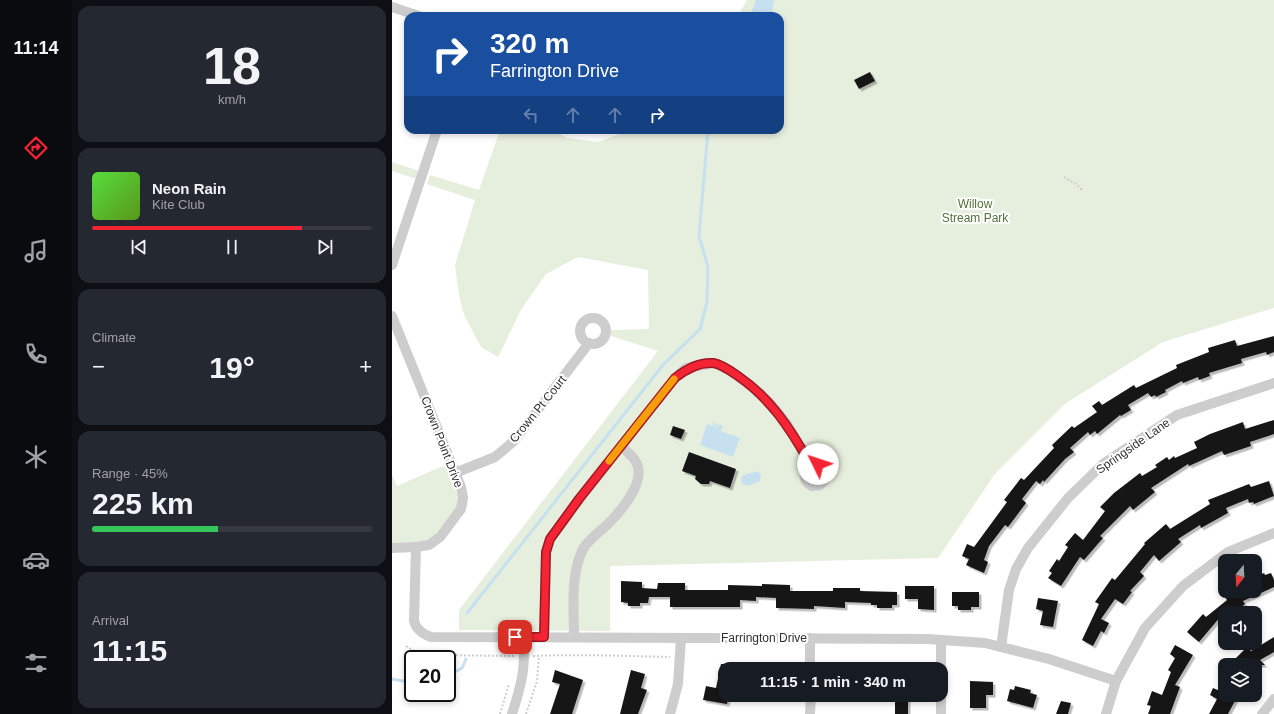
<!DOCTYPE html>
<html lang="en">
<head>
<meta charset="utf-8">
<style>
  body { margin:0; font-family:Helvetica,sans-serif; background:#242831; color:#f1f3f6; height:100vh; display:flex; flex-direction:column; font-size:15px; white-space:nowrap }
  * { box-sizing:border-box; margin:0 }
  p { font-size:13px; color:#9ea1a6 }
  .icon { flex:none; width:22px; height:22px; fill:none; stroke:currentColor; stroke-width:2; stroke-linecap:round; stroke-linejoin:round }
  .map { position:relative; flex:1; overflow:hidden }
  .panel { display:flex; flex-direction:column; gap:6px; padding:6px; background:#0d0f14; width:320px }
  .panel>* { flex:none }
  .banner { position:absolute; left:12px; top:12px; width:380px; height:122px; border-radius:12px; box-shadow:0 2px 6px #0003; background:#1a4fa0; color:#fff; overflow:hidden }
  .needle { width:26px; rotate:198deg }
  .controls { position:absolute; left:826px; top:554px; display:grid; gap:8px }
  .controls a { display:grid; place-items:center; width:44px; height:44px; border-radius:8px; background:#171b24; box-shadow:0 2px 6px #0003; font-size:20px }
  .speed { position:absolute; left:12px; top:650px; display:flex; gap:8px; font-size:20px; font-weight:700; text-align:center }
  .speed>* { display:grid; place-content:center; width:52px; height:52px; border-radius:50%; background:#171b24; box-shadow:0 2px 6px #0003; line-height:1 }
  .speed .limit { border:2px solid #111; border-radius:6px; background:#fff; color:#111 }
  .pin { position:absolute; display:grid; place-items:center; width:34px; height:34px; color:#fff; margin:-17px; border-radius:8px; box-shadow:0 2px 6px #0006 }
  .me { position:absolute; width:44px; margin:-22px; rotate:311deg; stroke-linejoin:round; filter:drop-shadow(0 0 3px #0008) }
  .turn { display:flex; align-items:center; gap:14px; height:84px; padding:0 20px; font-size:18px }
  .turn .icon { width:52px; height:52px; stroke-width:2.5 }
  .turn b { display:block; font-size:28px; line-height:34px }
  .lanes { display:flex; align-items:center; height:38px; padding:0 20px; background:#0003; justify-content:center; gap:20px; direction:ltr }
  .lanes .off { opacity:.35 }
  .big { font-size:30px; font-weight:700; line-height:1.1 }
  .panel .tile { flex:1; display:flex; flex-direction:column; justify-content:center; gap:6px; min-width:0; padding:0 14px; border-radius:12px; background:#242831 }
  .panel .dial { align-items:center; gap:0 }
  .dial b { font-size:52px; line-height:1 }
  .song { display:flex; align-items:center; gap:12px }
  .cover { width:48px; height:48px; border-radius:6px; background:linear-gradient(135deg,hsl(110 70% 55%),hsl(90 70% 35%)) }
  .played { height:4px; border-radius:2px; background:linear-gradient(90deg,#f52434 75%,#363941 75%) }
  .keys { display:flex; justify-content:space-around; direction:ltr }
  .heat { display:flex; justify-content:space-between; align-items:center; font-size:22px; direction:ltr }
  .charge { height:6px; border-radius:3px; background:linear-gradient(90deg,#34c759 45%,#363941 0) }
  .trip { position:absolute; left:326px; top:662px; width:230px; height:40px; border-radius:12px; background:#171b24; box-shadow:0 2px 6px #0003; font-weight:700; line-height:40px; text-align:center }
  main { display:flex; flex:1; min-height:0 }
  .tab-bar { display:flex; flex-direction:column; width:72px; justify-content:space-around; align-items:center; background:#090b0e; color:#9ea1a6 }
  .tab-bar .icon { width:28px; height:28px }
  .tab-bar .on { color:#f52434 }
  .tab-bar b { font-size:18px; color:#f1f3f6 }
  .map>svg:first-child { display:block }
  .green { fill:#e6eedd }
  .water { fill:#c7e0ef }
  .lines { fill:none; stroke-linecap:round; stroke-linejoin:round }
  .stream { stroke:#c7e0ef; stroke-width:3 }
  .building { fill:#171717; filter:url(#shadow) }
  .path { stroke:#cdcdcd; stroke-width:2; stroke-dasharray:2 2; stroke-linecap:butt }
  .minor { stroke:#cdcdcd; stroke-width:10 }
  .route-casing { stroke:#9f1722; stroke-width:10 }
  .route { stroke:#f52434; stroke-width:7 }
  .slow { stroke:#f59e0b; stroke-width:7 }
  .labels { text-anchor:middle; stroke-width:4; stroke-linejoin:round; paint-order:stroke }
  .park-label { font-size:12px; fill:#537039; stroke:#fff }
  .street-label { font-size:12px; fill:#303030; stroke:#fff }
</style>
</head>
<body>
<main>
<nav class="tab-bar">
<b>11:14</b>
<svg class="icon on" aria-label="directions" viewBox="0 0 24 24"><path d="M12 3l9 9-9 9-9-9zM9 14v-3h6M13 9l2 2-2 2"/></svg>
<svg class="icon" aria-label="music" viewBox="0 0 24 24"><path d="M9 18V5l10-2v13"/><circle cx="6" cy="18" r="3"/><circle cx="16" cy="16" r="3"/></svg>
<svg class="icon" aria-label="phone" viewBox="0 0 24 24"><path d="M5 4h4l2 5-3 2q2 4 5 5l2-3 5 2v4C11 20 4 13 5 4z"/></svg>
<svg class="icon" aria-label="climate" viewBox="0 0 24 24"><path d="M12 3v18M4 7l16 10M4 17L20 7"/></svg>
<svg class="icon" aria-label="car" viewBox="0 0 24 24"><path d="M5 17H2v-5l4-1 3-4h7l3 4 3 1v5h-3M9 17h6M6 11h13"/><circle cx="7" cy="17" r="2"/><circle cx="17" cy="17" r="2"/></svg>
<svg class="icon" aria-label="filters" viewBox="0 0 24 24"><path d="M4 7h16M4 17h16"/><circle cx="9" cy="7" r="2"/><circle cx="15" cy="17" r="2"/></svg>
</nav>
<section class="panel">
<div class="tile dial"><b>18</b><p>km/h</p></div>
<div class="tile">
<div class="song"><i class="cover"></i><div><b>Neon Rain</b><p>Kite Club</p></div></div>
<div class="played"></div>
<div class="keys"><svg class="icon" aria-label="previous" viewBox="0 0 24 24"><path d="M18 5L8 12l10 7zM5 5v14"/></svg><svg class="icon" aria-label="pause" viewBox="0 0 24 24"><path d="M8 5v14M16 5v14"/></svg><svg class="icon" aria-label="next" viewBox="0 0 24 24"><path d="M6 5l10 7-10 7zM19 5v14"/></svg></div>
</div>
<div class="tile"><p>Climate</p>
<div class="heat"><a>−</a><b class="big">19°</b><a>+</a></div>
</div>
<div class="tile"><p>Range · 45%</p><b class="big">225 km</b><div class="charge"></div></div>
<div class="tile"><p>Arrival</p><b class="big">11:15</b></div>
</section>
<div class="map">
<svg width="882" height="714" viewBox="0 0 882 714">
  <defs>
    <filter id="shadow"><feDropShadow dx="2.5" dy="2.5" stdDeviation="0" flood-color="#0004"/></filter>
  </defs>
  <rect width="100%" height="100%" fill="#fff"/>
  <g class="green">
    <polygon points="355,0 882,0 882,308 771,342 674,403 602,475 546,558 218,566 218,631 67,630 67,610 266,351 219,336 219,330 257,329 256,270 186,257 154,274 130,308 106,357 89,347 72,315 67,295 63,265 83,200 35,184 38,175 87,190 108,130 158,130 176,138 206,142 238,130 388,130 388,16 346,16"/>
    <polygon points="0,162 27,171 24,179 0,171"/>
    <polygon points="53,465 65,494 66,506 42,536 34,541 0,544 0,475 5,486"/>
  </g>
  <g class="water">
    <polygon points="364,0 382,0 379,16 358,16"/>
    <polygon points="321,423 331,426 329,431 317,427 348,438 341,457 308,445 315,424 329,428 320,424"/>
    <polygon points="365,471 369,475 368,481 356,486 351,484 349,482 350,476"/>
  </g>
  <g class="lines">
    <g class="stream">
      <polyline points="75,613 271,365 308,329 315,302 316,267 307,236 316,130"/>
      <polyline points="55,676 70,668 74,659"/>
      <polyline points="0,679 21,683"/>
    </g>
  </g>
  <g class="building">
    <polygon points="478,72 483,81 467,89 462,80"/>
    <polygon points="882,336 882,352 875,355 874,352 849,359 850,363 817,373 818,376 807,380 806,377 791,383 790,381 773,390 774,392 764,397 763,395 759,397 756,393 736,405 739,410 729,416 728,415 705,434 703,431 698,435 696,432 678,448 682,452 673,459 652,482 651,480 648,484 644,481 630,499 634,503 616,527 613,525 597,546 592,560 596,562 592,573 574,565 577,559 570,556 575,544 582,547 615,502 612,500 629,478 632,480 662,448 660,445 680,426 682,428 705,412 700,406 707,401 710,405 742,385 744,388 785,368 784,365 817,352 816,348 843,340 845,346"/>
    <polygon points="882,420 882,434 858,442 859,446 832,455 830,451 797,466 796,464 759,488 763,492 741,510 738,506 708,536 711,538 692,560 688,557 669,586 656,578 660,573 657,571 665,559 667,561 676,547 673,545 683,533 691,540 713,511 708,507 722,493 748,473 750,476 765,467 763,465 775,457 777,460 782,456 783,458 805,448 802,442 818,434 851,422 853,429"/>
    <polygon points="281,426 293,430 289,439 278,435"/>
    <polygon points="297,452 344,469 338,488 318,481 317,484 309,484 303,479 304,476 290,471"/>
    <polygon points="877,481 882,496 862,504 861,502 857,503 856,499 834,508 836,513 809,528 808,525 786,539 789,542 767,561 762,555 748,572 752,576 738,591 740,592 731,604 723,599 709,619 717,623 712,633 709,631 701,646 690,640 707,604 703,602 720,578 723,580 753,544 752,543 774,524 778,529 818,504 816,500 857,484 859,487"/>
    <polygon points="872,573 873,575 879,573 882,580 882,587 851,601 853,604 842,613 833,613 833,622 829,616 807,642 795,632 811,614 814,617 835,600 832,596 839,591 863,591 863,577"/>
    <polygon points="229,581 250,582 250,588 265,589 266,583 293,583 293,590 336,590 336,585 370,586 370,584 398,585 398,591 441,591 441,588 468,588 468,591 505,592 505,605 500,605 500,608 485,608 485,605 479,605 479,603 453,602 453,608 422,606 422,609 384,608 384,598 364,597 364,601 348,600 348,607 278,607 278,597 257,597 256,603 248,603 248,606 236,606 236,603 229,602"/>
    <polygon points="513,586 542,586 542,610 526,609 526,599 513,599"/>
    <polygon points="560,592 587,592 587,607 579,607 579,610 566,610 566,606 560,606"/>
    <polygon points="646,598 666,601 661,627 648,625 651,611 644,609"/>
    <polygon points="882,637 882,652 868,660 873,665 837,665 855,647 859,651"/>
    <polygon points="783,645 801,655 783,685 788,687 778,714 756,714 759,706 755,705 760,691 770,695 779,672 776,670 783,658 778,654"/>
    <polygon points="329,664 333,664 333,695 337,695 335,704 311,700 314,686 324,688"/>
    <polygon points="163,670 191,680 180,714 158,714 168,684 160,682"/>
    <polygon points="239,670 253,674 249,688 255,690 246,714 228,714"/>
    <polygon points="578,681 601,682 601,695 594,695 594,708 578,708"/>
    <polygon points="833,681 833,695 846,695 836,714 817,714 825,699 818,695 821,688 828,691"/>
    <polygon points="623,686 639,690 638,693 645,695 641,708 615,701 618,689 622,690"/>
    <rect x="503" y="695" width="13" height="19"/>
    <polygon points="669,701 679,703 676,714 664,714"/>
  </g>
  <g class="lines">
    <g class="path">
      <polyline points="672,177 684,184 690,190"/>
      <polyline points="14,646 24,652 35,655 123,656"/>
      <path d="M141,656C187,654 232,656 278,657"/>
      <polyline points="108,714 117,684"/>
      <polyline points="134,714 145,681 147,656"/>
    </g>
    <g class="minor">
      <polyline points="0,7 27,16"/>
      <polyline points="0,265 45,130"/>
      <path d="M0,316L69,487L71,498L69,509L48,537L37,545L24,547L22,621C24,630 31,634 39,637L536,639L593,643L657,659L724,681"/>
      <circle cx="201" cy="331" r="13"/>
      <polyline points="63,473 103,457 122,441 197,343"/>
      <polyline points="0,548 24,547"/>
      <path d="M152,637L154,552L158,539L187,499L283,378L294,368L322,363L339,371L368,393L384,410L395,424L417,462L432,469L433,480L428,485L420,486C408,480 413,471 417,462"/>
      <path d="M182,637C182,609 178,575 191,549C196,540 207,532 215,525C228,512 255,482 244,462C241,456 234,451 229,446"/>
      <polyline points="418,638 418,669"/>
      <polyline points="549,640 549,714"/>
      <polyline points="609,647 617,590 624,569 636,548 676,498 711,464 785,415 882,383"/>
      <path d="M120,714C130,683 133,670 132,637"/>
      <polyline points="278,714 286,684 289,638"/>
      <polyline points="418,714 419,695"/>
      <polyline points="714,714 724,681 753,628 791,586 836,552 882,533"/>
      <polyline points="870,714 882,699"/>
    </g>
  </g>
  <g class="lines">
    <defs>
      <path id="route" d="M123,637H152L154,552L158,539L187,499L283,378C294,369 306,362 321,363C329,364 339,371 346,376C378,398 398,428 417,462L426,464"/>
    </defs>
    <use href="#route" class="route-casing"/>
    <use href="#route" class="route"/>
    <polyline class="slow" points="217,461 282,379"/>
  </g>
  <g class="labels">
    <g class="park-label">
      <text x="583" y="208">Willow<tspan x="583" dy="14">Stream Park</tspan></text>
    </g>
    <g class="street-label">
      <text transform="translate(146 409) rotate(-51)" y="4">Crown Pt Court</text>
      <text transform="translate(50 442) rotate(69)" y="4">Crown Point Drive</text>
      <text transform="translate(741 446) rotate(-35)" y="4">Springside Lane</text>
      <text x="372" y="642">Farrington Drive</text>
    </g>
  </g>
</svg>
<div class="controls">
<a><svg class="needle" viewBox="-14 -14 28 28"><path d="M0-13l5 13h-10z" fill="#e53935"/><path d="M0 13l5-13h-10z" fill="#9ea1a6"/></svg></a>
<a><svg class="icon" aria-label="sound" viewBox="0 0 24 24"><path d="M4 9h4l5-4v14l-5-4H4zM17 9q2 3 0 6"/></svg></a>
<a><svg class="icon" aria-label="layers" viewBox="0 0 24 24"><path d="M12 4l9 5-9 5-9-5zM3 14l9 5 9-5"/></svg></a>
</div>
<div class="speed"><div class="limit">20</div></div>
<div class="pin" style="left:123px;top:637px;background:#d93025"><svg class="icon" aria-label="arrive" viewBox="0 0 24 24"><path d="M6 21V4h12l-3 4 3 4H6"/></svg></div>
<svg class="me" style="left:426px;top:464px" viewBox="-20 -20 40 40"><circle r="19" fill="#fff"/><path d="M0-13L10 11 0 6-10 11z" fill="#f52434"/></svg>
<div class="trip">11:15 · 1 min · 340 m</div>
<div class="banner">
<div class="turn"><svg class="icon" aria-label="right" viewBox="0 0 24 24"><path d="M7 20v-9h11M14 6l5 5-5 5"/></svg><div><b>320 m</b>Farrington Drive</div></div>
<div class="lanes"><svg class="icon off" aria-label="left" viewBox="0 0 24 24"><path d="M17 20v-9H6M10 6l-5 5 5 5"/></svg><svg class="icon off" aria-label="ahead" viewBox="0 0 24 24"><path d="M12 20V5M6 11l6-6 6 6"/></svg><svg class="icon off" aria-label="ahead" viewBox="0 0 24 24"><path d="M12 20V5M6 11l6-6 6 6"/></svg><svg class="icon" aria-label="right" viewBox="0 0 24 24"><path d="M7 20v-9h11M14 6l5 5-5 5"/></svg></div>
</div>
</div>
</main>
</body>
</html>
